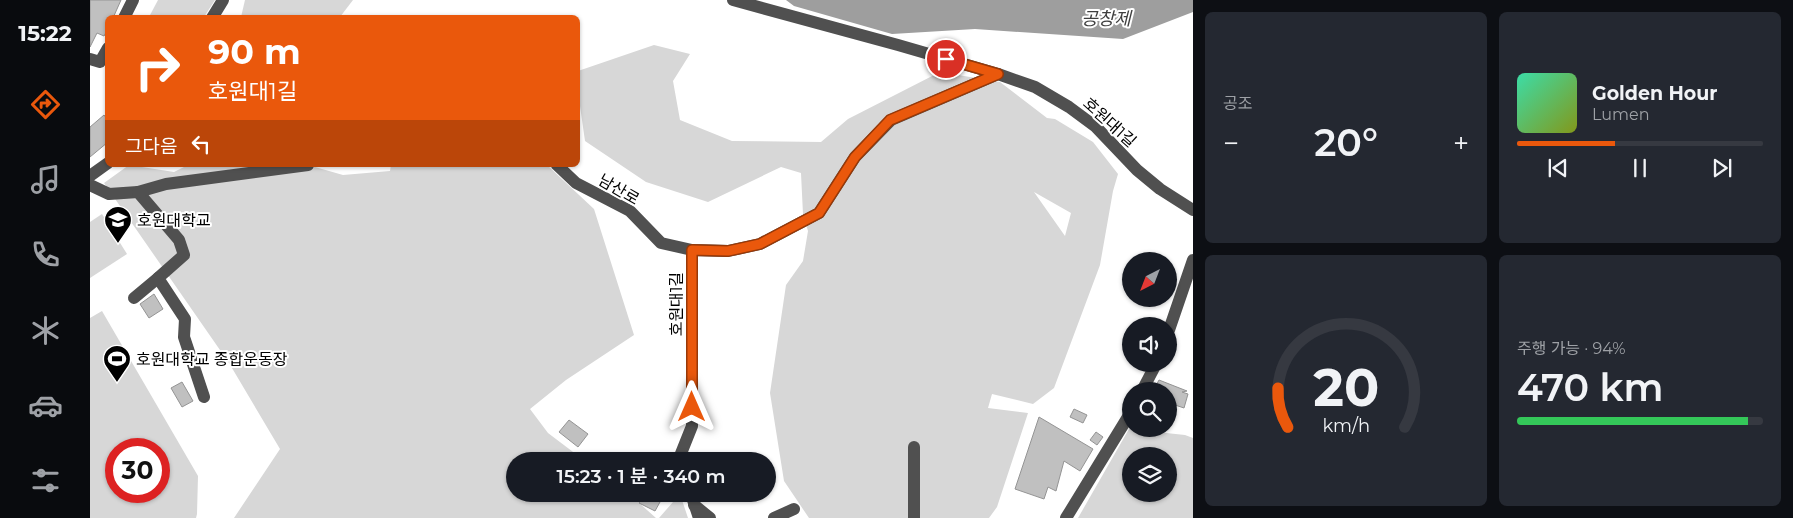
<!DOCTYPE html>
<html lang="ko">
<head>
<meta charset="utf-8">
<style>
  body { margin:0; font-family:Montserrat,"Noto Sans KR",sans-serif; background:#242831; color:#f1f3f6; height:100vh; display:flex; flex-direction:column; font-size:19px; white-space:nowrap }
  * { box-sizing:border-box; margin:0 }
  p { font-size:16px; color:#9ea1a6 }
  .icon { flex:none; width:28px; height:28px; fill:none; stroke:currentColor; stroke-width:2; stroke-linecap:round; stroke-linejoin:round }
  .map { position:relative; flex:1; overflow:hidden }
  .sheet { display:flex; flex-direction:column; gap:12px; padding:12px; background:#0d0f14; width:600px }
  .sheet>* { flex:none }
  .hud { position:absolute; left:15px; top:15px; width:475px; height:152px; border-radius:8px; box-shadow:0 1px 4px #0004; background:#ea580c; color:#fff; overflow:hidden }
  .needle { width:32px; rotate:222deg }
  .tools { position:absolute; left:1032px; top:252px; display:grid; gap:10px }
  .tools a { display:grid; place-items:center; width:55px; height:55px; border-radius:50%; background:#171b24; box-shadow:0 1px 4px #0004; font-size:25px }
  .speed { position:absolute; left:15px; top:438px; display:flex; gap:10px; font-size:25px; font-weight:700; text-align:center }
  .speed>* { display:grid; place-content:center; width:65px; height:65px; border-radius:50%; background:#171b24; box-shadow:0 1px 4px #0004; line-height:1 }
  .speed .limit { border:8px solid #d22; background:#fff; color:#111 }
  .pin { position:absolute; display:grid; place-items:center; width:42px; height:42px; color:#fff; margin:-21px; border:2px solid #fff; border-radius:50%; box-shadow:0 1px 5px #0007 }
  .me { position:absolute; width:55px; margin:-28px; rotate:0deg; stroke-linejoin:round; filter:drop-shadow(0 0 4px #0008) }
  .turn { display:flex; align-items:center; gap:18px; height:105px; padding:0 20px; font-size:22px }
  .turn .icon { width:65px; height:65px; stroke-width:2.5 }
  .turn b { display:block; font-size:35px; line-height:42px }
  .then { display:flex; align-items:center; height:48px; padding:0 20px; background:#0003; gap:10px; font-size:19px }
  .big { font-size:38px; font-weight:600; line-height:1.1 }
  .sheet .widget { flex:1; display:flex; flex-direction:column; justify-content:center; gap:8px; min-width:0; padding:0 18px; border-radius:8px; background:#242831 }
  .sheet .dial { align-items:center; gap:0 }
  .dial svg { height:130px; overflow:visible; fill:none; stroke:#363941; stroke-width:7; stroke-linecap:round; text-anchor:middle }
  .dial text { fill:#f1f3f6; stroke:none }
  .song { display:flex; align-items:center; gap:15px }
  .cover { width:60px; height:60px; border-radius:8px; background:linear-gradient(135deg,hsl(160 70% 55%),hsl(70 70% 35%)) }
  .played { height:5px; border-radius:2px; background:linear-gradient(90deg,#ea580c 40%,#363941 40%) }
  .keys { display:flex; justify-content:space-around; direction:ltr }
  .heat { display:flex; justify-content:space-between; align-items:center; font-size:28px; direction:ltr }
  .charge { height:8px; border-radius:4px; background:linear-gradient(90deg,#34c759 94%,#363941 0) }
  .sheet .tiles { flex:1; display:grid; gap:12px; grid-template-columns:repeat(2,1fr) }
  .trip { position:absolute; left:416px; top:452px; width:270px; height:50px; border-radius:25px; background:#171b24; box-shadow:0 1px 4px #0004; font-weight:600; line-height:50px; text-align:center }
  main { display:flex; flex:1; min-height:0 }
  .tab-bar { display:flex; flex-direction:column; width:90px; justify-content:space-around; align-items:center; background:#090b0e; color:#9ea1a6 }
  .tab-bar .icon { width:35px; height:35px }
  .tab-bar .active { color:#ea580c }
  .tab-bar b { font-size:22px; color:#f1f3f6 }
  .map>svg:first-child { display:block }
  .green { fill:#d7d7d7; fill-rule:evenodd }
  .water { fill:#9e9e9e }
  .building { fill:#c0c0c0; stroke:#949494 }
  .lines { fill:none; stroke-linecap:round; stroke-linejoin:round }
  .minor { stroke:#505050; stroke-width:12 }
  .route-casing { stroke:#983908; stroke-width:12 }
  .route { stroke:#ea580c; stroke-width:9 }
  .labels { text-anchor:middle; stroke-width:4; stroke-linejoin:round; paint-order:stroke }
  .street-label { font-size:16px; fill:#000; stroke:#fff }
  .poi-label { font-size:16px; fill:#000; stroke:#fff; text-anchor:start }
  .water-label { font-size:18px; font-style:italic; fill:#3f3f3f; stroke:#fff }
</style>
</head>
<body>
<main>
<nav class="tab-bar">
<b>15:22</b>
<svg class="icon active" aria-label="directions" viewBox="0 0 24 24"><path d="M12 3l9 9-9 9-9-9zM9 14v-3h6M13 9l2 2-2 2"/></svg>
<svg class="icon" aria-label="music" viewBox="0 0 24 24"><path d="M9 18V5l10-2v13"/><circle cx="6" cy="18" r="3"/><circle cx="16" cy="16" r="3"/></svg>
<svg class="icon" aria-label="phone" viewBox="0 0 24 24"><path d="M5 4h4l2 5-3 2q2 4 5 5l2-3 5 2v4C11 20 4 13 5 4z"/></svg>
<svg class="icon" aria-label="climate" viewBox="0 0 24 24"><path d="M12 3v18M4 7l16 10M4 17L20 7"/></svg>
<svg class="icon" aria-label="car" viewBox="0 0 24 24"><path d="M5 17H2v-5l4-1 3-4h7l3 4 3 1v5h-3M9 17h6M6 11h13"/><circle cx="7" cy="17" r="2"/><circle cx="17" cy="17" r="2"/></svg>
<svg class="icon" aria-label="filters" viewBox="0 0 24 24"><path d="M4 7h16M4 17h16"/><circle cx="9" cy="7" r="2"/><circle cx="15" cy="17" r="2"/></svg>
</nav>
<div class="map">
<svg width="1103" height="518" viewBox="0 0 1103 518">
  <rect width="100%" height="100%" fill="#fff"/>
  <g class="green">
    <polygon points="68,0 125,0 114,17 59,17"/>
    <polygon points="155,0 263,0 250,17 151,17"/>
    <path d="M564,45L600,54L583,81L590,120L642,141L731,142L758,119L850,72L910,82L957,118L965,119L1003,142L1028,174L1023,191L1010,265L964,388L943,404L902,394L898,408L938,413L907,507L899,518H719L694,481L680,393L696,285L713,261L718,231L713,214L711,173L691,167L618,202L556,182L495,141L488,92V71ZM944,192L981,213L975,236Z"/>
    <polygon points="39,165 84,172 98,165 218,165 253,175 300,171 301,165 457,165 504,209 544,335 476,380 440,409 458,433 495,461 425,461 425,494 539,494 566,518 144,518 190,449 139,363 14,183"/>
    <polygon points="12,214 37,254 0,278 0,222"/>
    <path d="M12,311L108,476L107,514L106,518H0V318ZM26,449H69V491H26Z"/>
    <path d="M1039,429L1095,435L1103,438V518H988ZM1041,456H1079V494H1041Z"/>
    <polygon points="590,494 598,518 569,518"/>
  </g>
  <polygon class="water" points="696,0 1103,0 1103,12 1033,39 885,29 802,34 704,6"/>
  <g class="building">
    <polygon points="0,0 31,0 23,18 18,18 18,29 14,36 7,33 0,47"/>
    <polygon points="14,115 18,120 18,142 0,157 0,127"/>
    <polygon points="64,294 73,309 59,318 50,304"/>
    <polygon points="1069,380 1097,391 1092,392 1098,394 1094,408 1079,403 1079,391 1063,391"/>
    <polygon points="92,382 103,401 92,407 81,388"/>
    <polygon points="984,409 997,415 993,423 980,417"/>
    <polygon points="949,417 1003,449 990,471 974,461 966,491 958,487 954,499 925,489"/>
    <polygon points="479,420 498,434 488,447 469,432"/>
    <polygon points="1006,432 1013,437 1007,445 1000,440"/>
    <polygon points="554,494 570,502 565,511 549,503"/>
  </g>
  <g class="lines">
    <g class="minor">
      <polyline points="643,0 808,45 908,74 945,87 979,107 1006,127 1047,170 1070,189 1103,210"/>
      <polyline points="34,18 43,0"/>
      <polyline points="122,18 133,0"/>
      <polyline points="0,59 10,62 18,48"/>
      <polyline points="467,165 486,183 540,211 571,243 602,250 638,251 670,244 729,213 765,157 801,120 908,74"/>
      <polyline points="0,176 18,163"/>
      <polyline points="0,185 19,194 48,192 89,240 94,255 68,278 95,319 94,337 114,397"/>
      <polyline points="48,192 76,184 218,165"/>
      <polyline points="44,298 68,278"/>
      <polyline points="1079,330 1103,260"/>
      <polyline points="1052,391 1066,364"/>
      <polyline points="824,447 824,518"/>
      <polyline points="592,461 590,456 602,426 602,250"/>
      <polyline points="601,494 609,518"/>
      <polyline points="604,505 620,518"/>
      <polyline points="684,518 704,509"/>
      <polyline points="976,518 1041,412"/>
    </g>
  </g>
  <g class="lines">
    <defs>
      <polyline id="route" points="602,407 602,250 638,251 670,244 729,213 765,157 800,120 908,74 856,59"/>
    </defs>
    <use href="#route" class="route-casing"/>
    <use href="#route" class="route"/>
  </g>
  <defs>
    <symbol id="university-pin" viewBox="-11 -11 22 30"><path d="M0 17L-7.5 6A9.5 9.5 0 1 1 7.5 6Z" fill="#000" stroke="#fff"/><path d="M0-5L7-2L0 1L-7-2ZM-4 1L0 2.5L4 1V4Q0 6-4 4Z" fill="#fff"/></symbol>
    <symbol id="stadium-pin" viewBox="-11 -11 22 30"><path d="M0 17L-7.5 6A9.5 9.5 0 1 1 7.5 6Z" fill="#000" stroke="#fff"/><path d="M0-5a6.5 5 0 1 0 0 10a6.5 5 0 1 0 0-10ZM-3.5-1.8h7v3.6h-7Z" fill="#fff"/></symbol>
  </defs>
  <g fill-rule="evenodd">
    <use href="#university-pin" x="12" y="204" width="32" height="43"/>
    <use href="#stadium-pin" x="11" y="343" width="32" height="43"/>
  </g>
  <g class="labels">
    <g class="street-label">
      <text transform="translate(1020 122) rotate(42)" y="6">호원대1길</text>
      <text transform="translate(529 189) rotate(30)" y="6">남산로</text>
      <text transform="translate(586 304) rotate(-90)" y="6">호원대1길</text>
    </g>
    <g class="poi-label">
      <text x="47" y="226">호원대학교</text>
      <text x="46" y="365">호원대학교 종합운동장</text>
    </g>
    <g class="water-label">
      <text x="1016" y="25">공창제</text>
    </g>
  </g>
</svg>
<div class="tools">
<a><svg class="needle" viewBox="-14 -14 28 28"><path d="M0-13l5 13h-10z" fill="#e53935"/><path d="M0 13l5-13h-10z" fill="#9ea1a6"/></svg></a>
<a><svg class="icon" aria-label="sound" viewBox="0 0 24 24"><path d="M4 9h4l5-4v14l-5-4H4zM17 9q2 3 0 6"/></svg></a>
<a><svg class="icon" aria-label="search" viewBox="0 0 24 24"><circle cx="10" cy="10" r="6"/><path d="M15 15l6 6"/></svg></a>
<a><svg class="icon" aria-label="layers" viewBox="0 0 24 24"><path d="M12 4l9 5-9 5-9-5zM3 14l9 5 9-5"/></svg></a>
</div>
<div class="speed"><div class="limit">30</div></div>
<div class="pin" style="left:856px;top:59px;background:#d93025"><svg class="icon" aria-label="arrive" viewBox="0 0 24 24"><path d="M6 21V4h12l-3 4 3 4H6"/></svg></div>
<svg class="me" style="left:602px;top:407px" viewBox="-20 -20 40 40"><path d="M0-17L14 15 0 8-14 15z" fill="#ea580c" stroke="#fff" stroke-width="4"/></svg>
<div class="trip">15:23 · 1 분 · 340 m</div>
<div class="hud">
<div class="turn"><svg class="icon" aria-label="right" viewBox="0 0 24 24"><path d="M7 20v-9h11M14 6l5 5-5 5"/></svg><div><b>90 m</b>호원대1길</div></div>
<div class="then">그다음<svg class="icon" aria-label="left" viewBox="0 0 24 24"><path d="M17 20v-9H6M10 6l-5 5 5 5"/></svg></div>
</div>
</div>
<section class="sheet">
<div class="tiles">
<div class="widget"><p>공조</p>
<div class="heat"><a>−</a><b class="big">20°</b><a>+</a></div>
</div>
<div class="widget">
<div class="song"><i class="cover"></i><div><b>Golden Hour</b><p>Lumen</p></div></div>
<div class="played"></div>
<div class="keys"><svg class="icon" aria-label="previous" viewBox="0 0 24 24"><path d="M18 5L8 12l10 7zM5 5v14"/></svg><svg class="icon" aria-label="pause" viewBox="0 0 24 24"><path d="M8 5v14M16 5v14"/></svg><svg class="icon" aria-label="next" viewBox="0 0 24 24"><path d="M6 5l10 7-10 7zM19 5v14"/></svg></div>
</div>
<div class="widget dial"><svg viewBox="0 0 100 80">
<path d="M14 69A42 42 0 1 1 86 69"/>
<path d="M14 69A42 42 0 0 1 8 45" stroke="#ea580c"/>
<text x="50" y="56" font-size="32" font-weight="700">20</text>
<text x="50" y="72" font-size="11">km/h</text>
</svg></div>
<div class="widget"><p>주행 가능 · 94%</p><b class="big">470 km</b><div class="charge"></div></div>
</div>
</section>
</main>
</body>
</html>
